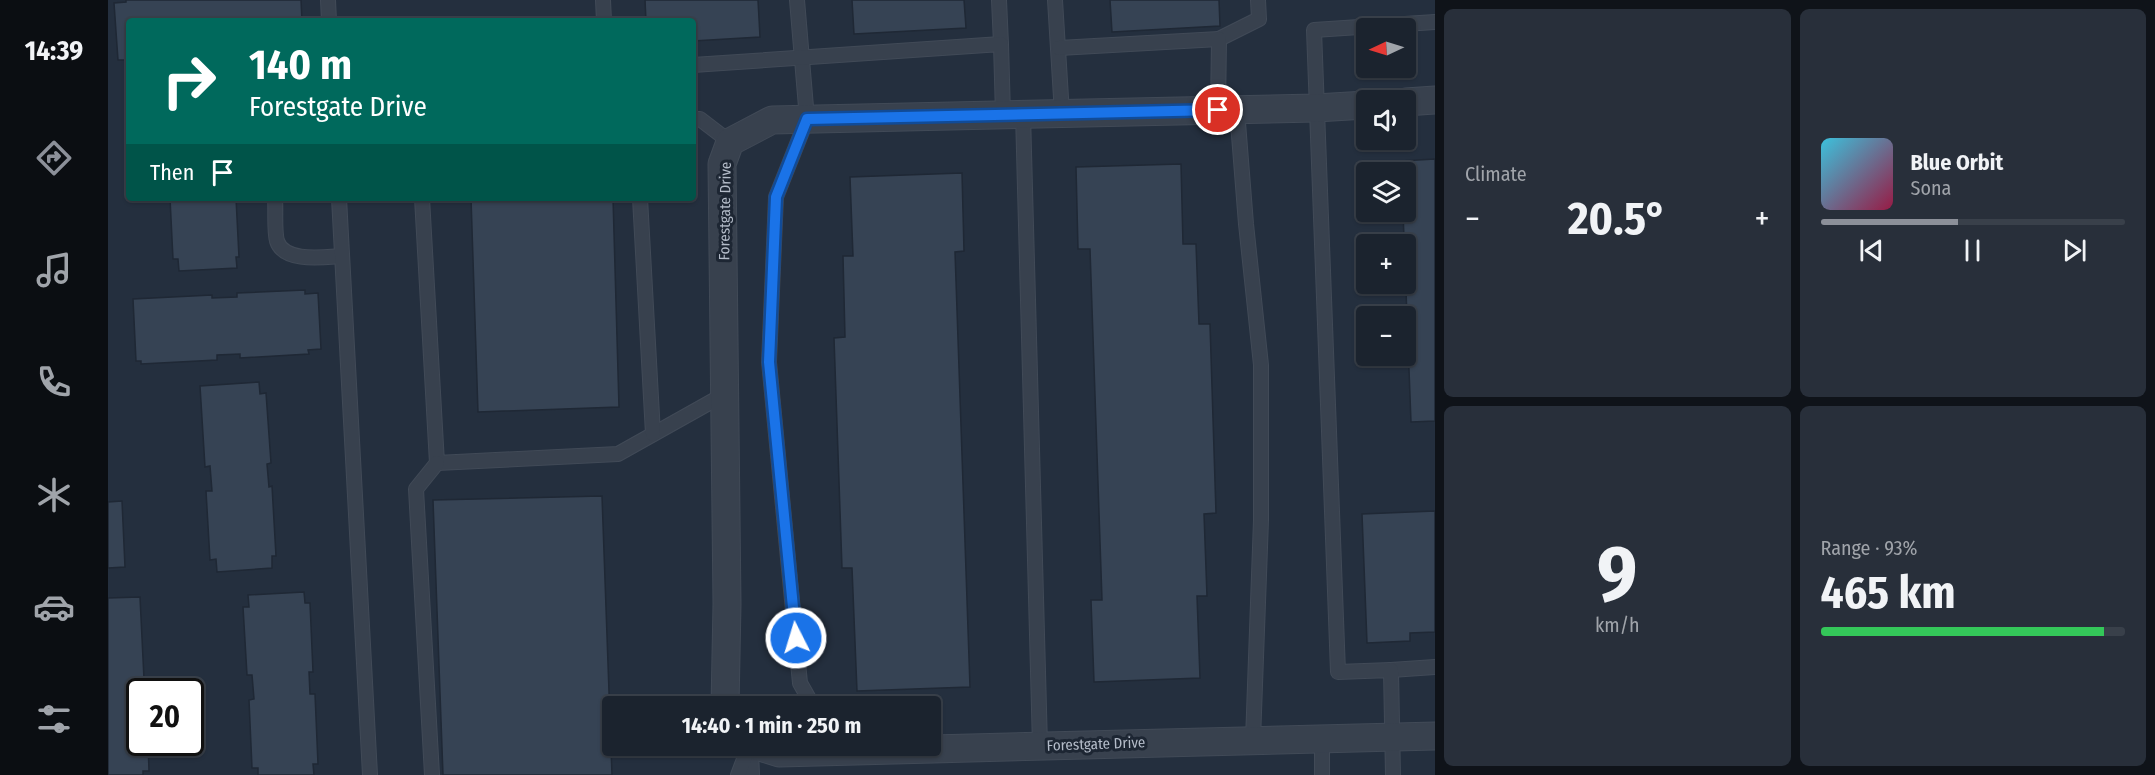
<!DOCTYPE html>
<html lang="en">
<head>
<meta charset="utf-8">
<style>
  body { margin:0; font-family:"Fira Sans Condensed",sans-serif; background:#282f3a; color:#f1f3f6; height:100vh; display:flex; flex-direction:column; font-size:22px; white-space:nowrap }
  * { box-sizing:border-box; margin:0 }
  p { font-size:20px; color:#a0a4aa }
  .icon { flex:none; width:33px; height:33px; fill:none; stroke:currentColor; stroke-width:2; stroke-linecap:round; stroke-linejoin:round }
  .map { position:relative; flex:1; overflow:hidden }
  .panel { display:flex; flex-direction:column; gap:9px; padding:9px; background:#0f1319; width:720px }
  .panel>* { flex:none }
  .guide { position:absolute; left:18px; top:18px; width:570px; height:183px; border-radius:6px; box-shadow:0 2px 4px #0004,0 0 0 2px #39404a; background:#00695c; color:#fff; overflow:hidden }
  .needle { width:39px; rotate:266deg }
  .tools { position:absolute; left:1248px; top:18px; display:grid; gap:12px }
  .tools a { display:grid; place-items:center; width:60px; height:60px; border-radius:6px; background:#1b232e; box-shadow:0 2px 4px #0004,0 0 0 2px #39404a; font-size:30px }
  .speed { position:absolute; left:18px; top:678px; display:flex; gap:12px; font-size:30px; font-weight:700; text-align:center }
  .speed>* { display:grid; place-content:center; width:78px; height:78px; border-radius:50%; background:#1b232e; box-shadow:0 2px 4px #0004,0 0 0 2px #39404a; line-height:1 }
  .speed .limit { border:3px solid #111; border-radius:9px; background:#fff; color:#111 }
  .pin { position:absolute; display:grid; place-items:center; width:51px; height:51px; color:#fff; margin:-26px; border:3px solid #fff; border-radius:50%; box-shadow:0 2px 6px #0007 }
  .me { position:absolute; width:66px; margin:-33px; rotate:355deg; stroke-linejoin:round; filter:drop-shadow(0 0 4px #0008) }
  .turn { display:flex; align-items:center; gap:21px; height:126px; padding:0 24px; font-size:27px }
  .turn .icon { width:78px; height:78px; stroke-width:2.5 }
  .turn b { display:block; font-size:42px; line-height:51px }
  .then { display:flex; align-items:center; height:57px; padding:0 24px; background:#0003; gap:12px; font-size:22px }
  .big { font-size:45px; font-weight:700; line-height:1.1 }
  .panel .tile { flex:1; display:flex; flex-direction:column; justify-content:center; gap:9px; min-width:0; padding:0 21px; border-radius:9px; background:#282f3a }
  .panel .dial { align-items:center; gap:0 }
  .dial b { font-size:78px; line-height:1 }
  .song { display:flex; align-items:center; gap:18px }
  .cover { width:72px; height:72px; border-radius:9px; background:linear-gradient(135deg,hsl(190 70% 55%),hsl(340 70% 35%)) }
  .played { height:6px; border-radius:3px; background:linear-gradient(90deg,#8c9099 45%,#39404a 45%) }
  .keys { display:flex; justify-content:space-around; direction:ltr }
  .heat { display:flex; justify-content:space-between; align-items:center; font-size:33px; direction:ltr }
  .charge { height:9px; border-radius:4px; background:linear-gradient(90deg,#34c759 93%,#39404a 0) }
  .panel .tiles { flex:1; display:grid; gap:9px; grid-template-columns:repeat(2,1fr) }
  .trip { position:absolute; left:494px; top:696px; width:339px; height:60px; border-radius:6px; background:#1b232e; box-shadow:0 2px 4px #0004,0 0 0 2px #39404a; font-weight:700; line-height:60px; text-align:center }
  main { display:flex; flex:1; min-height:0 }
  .tabs { display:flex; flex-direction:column; width:108px; justify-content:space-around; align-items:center; background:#0b0e12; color:#a0a4aa }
  .tabs .icon { width:42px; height:42px }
  .tabs .selected { color:#8c9099 }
  .tabs b { font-size:27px; color:#f1f3f6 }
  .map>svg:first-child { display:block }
  .building { fill:#364354; stroke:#1f2835; stroke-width:1.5 }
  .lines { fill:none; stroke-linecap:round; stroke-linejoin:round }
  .service-casing { stroke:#414a57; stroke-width:16 }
  .minor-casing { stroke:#414a57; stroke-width:29 }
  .service { stroke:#38414e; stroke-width:14 }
  .minor { stroke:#38414e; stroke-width:27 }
  .route-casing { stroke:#114b97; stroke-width:15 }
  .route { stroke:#1a73e8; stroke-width:10 }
  .labels { text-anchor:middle; stroke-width:6; stroke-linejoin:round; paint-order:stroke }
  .street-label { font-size:15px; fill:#b4bcc9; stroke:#1d2633 }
</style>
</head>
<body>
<main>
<nav class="tabs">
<b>14:39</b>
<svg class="icon selected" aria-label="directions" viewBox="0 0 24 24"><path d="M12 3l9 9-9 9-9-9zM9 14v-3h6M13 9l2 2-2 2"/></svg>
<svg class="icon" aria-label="music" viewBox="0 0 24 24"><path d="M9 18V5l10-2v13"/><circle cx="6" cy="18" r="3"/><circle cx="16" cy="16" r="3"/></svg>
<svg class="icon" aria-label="phone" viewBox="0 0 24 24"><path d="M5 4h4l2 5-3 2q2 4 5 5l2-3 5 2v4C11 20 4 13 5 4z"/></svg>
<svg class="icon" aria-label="climate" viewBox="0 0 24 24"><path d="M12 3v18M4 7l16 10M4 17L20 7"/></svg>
<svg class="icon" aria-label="car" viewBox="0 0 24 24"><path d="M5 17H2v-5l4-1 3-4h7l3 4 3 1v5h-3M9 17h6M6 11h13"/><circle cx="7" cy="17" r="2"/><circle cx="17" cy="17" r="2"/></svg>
<svg class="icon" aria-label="filters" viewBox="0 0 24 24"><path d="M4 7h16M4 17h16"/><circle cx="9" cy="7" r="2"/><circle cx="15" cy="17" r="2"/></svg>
</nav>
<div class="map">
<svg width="1327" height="775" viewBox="0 0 1327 775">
  <rect width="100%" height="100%" fill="#242f3e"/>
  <g class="building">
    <polygon points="18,0 193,0 194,21 21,21 21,60 10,60 6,3 18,2"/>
    <polygon points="537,0 650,0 652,37 585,41 585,21 538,21"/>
    <polygon points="744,0 856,0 858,28 746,34"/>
    <polygon points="1002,0 1111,0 1112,26 1004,32"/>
    <polygon points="1327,159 1327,421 1303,422 1295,212 1298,212 1298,172 1293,172 1293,161"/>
    <polygon points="1073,164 1075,244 1088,244 1091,324 1102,324 1108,513 1096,514 1099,596 1089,596 1092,678 986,682 983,600 994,600 982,249 970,249 968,167"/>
    <polygon points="854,173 856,251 847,252 862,687 749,691 744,568 734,568 726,338 737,337 735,256 745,256 742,177"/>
    <polygon points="62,198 128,198 131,257 128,257 129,268 71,271 70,259 65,259"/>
    <polygon points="363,198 505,198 511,407 370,412"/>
    <polygon points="197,290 197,294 210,293 213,349 200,350 201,354 132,358 132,354 109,355 109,360 33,364 33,361 28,361 25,299 104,295 104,298 129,297 129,293"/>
    <polygon points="151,382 152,394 158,393 163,463 159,464 161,487 164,486 168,556 164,556 164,568 109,572 108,559 102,560 98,491 104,491 102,466 97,467 92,386"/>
    <polygon points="494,496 504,775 335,775 325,500"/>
    <polygon points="14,501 17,567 0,568 0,502"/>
    <polygon points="1327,511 1327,632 1302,633 1302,641 1259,643 1254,514"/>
    <polygon points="196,592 197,603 202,603 205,672 201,672 202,694 207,694 210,764 205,764 206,775 150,775 150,768 144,768 141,700 146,699 144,675 139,675 135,607 141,607 140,595"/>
    <polygon points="32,597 36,679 31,679 32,742 40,742 41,771 35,771 35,775 0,775 0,598"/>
  </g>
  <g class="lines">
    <defs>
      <g id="service">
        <polyline points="220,0 221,21"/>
        <polyline points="495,0 496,21"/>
        <polyline points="689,0 699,119 668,197 661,362 692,683 705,706"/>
        <polyline points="891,0 893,44"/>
        <polyline points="947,0 954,114"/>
        <polyline points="1111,39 1151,19 1150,0"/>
        <polyline points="951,48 1111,39 1110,110"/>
        <polyline points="585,65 893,44 895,115"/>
        <polyline points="1129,110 1138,224 1153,365 1153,520 1145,740"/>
        <polyline points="915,114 932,746"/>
        <polyline points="585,119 592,119 622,142"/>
        <path d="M167,198C168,210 166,230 169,241C176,263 216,257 234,256"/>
        <polyline points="231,198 262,775"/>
        <polyline points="314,198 329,463 510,454 617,394"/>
        <polyline points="532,198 545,434"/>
        <polyline points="1283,670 1327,667"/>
        <polyline points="643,751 644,775"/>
        <polyline points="324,775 308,489 329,463"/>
        <polyline points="630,775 641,746"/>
        <polyline points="1214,775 1214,738"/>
        <polyline points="1285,775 1283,670 1230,672 1206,30 1327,22"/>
      </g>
      <g id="minor">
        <polyline points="1298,102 1327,100"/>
        <polyline points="617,706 619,604 614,164 622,142 664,120 1208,108 1258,105"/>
        <polyline points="649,746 671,753 1327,736"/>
      </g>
    </defs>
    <use href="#service" class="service-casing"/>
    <use href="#minor" class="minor-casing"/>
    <use href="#service" class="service"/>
    <use href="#minor" class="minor"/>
  </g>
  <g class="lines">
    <defs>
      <polyline id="route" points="688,638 661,362 668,197 699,119 1110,110"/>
    </defs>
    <use href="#route" class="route-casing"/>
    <use href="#route" class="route"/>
  </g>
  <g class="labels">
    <g class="street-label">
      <text transform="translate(617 211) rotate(-89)" y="5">Forestgate Drive</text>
      <text transform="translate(988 744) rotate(-2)" y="5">Forestgate Drive</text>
    </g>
  </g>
</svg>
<div class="tools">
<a><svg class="needle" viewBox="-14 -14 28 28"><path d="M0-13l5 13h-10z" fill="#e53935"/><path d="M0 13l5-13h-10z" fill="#a0a4aa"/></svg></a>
<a><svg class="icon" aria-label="sound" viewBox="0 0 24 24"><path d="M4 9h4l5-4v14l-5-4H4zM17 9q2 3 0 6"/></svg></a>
<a><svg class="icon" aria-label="layers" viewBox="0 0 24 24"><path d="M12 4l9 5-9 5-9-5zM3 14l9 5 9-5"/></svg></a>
<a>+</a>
<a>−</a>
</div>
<div class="speed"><div class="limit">20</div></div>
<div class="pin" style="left:1110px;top:110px;background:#d93025"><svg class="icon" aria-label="arrive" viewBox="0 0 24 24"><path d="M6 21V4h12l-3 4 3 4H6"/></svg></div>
<svg class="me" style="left:688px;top:638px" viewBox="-20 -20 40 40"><circle r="17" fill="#1a73e8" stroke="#fff" stroke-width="3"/><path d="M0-11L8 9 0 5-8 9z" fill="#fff"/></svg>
<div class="trip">14:40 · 1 min · 250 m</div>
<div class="guide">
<div class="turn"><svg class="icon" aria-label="right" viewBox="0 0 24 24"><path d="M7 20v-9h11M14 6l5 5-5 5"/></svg><div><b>140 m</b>Forestgate Drive</div></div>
<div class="then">Then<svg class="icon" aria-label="arrive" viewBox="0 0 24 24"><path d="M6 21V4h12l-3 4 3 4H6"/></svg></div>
</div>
</div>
<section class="panel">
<div class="tiles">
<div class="tile"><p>Climate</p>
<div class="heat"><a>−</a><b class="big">20.5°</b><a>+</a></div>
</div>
<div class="tile">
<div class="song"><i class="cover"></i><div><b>Blue Orbit</b><p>Sona</p></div></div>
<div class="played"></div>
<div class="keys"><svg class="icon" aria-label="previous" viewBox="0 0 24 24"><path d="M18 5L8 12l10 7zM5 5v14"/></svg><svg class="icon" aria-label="pause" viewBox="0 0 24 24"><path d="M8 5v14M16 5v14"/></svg><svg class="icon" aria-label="next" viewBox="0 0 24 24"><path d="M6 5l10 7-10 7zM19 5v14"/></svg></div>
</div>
<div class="tile dial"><b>9</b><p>km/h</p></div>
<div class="tile"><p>Range · 93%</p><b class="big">465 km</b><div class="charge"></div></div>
</div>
</section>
</main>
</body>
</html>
